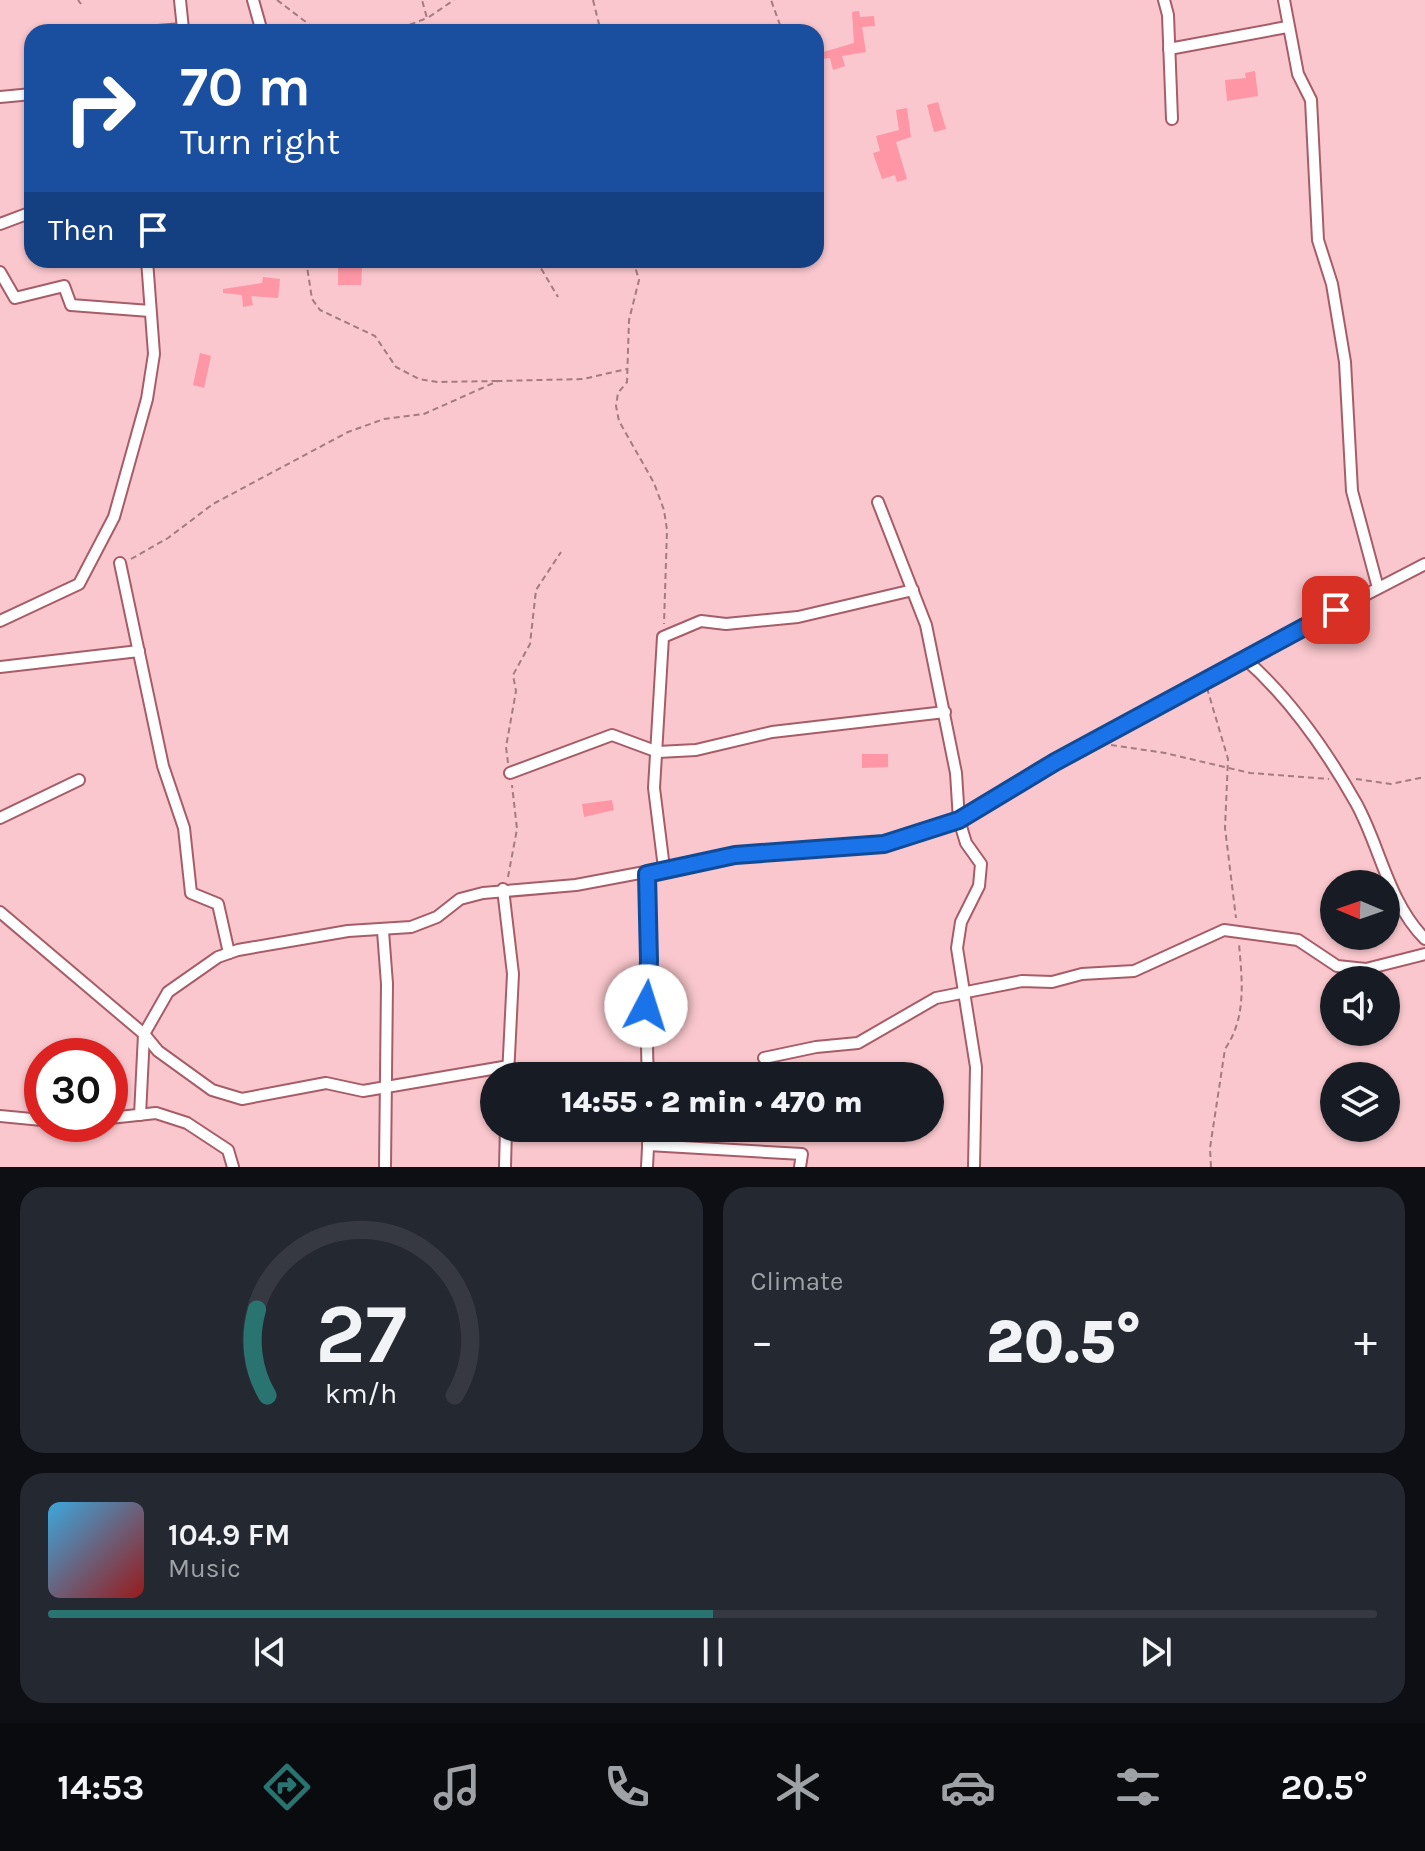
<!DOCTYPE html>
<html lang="en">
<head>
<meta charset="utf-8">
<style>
  body { margin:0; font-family:Karla,sans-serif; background:#242831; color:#f1f3f6; height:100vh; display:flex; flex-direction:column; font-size:30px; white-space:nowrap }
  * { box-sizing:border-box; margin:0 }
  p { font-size:26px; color:#9ea1a6 }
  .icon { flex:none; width:44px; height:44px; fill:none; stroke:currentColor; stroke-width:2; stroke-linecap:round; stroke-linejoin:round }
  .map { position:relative; height:1167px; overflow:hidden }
  .panel { display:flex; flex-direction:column; gap:20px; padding:20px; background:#0d0f14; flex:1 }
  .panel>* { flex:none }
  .banner { position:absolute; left:24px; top:24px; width:800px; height:244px; border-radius:24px; box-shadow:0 2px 6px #0004; background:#1a4fa0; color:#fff; overflow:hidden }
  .needle { width:52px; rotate:272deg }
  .buttons { position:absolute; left:1320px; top:870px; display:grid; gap:16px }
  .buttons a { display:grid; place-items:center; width:80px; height:80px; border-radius:50%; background:#171b24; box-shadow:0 2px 6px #0004; font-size:40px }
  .speed { position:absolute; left:24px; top:1038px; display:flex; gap:16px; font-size:40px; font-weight:700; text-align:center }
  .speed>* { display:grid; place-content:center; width:104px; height:104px; border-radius:50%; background:#171b24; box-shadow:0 2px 6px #0004; line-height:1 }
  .speed .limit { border:12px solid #d22; background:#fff; color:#111 }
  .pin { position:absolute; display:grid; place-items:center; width:68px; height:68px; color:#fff; margin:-34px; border-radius:16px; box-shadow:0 4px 12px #0006 }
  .me { position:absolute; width:88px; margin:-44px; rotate:5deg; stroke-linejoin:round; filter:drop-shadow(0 0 6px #0008) }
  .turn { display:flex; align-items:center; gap:28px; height:168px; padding:0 24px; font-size:36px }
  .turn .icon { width:104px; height:104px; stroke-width:2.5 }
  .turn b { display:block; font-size:56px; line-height:68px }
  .then { display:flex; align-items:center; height:76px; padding:0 24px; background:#0003; gap:16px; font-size:30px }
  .big { font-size:60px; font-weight:800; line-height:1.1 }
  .panel .card { flex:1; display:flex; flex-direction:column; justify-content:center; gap:12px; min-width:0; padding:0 28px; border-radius:24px; background:#242831 }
  .panel .dial { align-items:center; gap:0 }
  .dial svg { height:208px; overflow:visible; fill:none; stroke:#363941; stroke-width:7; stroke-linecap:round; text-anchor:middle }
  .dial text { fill:#f1f3f6; stroke:none }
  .song { display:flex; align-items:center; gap:24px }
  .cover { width:96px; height:96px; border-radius:12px; background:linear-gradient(135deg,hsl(200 70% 55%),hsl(0 70% 35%)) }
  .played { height:8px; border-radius:4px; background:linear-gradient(90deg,#297370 50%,#363941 50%) }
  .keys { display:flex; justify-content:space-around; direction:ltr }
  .heat { display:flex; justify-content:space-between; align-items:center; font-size:44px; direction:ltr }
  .panel .tiles { flex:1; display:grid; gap:20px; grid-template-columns:1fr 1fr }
  .card:last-child { grid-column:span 2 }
  .trip { position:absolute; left:480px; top:1062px; width:464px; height:80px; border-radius:40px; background:#171b24; box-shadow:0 2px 6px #0004; font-weight:800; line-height:80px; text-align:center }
  .dock { display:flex; height:128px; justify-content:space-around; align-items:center; background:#090b0e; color:#9ea1a6 }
  .dock .icon { width:56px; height:56px }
  .dock .current { color:#297370 }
  .dock b { font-size:36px; color:#f1f3f6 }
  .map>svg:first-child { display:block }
  .building { fill:#fe96a5 }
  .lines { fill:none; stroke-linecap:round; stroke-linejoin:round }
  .minor-casing { stroke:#a65d68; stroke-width:14 }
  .path { stroke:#a47b80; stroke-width:2; stroke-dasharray:6 4; stroke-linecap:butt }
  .minor { stroke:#fff; stroke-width:10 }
  .route-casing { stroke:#114b97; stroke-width:20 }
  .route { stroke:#1a73e8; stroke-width:14 }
</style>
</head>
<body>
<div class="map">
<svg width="1425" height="1167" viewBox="0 0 1425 1167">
  <rect width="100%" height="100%" fill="#f9c7cd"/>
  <g class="building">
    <polygon points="859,11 860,17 874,16 875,26 862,27 866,52 842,56 845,66 833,70 830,58 821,59 820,53 854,43 852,12"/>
    <polygon points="1255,71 1258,96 1227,101 1225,80 1246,78 1245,73"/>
    <polygon points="938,102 946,129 934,132 927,105"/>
    <polygon points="907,108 911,137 896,142 907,179 897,182 895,175 882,179 873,153 880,151 876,136 899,130 896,110"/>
    <polygon points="338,268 362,268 361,285 338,285"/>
    <polygon points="263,277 280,279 278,298 251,296 253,305 243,307 242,295 223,293 223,289 262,283"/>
    <polygon points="200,353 211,356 204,388 193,385"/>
    <polygon points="862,754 888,754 888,767 862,768"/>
    <polygon points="612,800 614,810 584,817 582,804"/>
  </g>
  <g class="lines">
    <defs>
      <g id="minor">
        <polyline points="253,0 262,32"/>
        <polyline points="1164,0 1168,15 1172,119"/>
        <polyline points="1284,0 1298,74 1311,100 1318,240 1332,284 1345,362 1352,491 1378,588"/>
        <polyline points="145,32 183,29 180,0"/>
        <polyline points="1169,49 1287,27"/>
        <polyline points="0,97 32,94"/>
        <polyline points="0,224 32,212"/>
        <polyline points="0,272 15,298 64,286 71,305 150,311"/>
        <polyline points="878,502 926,625 956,773 959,820 966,843 981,864 979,886 961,922 957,948 976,1067 974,1167"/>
        <polyline points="120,563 163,766 184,828 191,893 218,904 229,953"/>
        <polyline points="0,621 79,584 114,517 147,399 154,354 147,260"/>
        <path d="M1244,658C1290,698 1326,750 1356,803C1380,846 1388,902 1425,939"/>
        <polyline points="0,667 139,651"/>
        <polyline points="510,773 612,735 658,752 696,750 772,732 945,712"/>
        <polyline points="0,818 79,780"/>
        <polyline points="664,868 654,788 663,637 701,621 726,624 798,617 913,590"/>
        <path d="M647,874C652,942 644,1008 648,1076"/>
        <polyline points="503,889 513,974 508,1076"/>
        <polyline points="0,912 144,1034 158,1051 212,1090 242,1099 326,1083 363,1091 509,1066"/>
        <polyline points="383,931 387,984 385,1167"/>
        <polyline points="764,1058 816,1047 858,1043 936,998 1022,981 1052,982 1082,974 1134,971 1224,930 1298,940 1337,966 1366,969 1425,954"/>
        <polyline points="140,1115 144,1034 168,992 218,957 238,950 348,931 411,927 437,917 460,899 483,893 576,885 735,855 884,844 959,820 1055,762 1213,674 1425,564"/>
        <polyline points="0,1116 42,1120"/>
        <polyline points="110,1118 156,1113 187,1123 228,1150 233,1167"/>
        <polyline points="648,1145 802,1154 800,1167"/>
        <polyline points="505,1167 506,1128"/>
        <polyline points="647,1167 649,1128"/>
      </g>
    </defs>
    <use href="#minor" class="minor-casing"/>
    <g class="path">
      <polyline points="78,0 81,4"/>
      <polyline points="277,0 319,32"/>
      <polyline points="593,0 601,32"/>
      <polyline points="429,17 454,0"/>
      <polyline points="391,32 427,18 422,0"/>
      <polyline points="720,32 780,25 771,0"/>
      <polyline points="306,260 312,299 320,310 375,336 396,367 419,379 437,382 497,381"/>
      <polyline points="536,260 558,297"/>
      <polyline points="633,260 639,280 629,320 627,382 618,393 616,406 619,421 654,483 664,510 667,530 664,624"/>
      <polyline points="159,261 172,260"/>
      <polyline points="131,559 168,538 213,504 348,432 384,419 424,414 498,381 583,379 627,369"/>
      <polyline points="1207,688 1228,759 1225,828 1236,918"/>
      <polyline points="1111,745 1165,753 1250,773 1329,779"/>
      <polyline points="508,763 506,747 516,691 513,675 530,644 536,590 561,552"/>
      <polyline points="1356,779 1391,784 1425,777"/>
      <polyline points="508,877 517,829 512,785"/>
      <path d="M1211,1167L1210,1148L1225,1049C1247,1017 1242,980 1239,944"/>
    </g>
    <use href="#minor" class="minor"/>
  </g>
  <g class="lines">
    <defs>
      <polyline id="route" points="646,1006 649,961 647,874 735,855 884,844 959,820 1055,762 1336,610"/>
    </defs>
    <use href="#route" class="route-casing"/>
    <use href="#route" class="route"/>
  </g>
</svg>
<div class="buttons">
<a><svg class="needle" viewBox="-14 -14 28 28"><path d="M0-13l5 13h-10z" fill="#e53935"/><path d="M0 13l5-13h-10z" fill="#9ea1a6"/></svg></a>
<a><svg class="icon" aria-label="sound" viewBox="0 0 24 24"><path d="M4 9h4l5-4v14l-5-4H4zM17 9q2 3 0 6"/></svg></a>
<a><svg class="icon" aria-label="layers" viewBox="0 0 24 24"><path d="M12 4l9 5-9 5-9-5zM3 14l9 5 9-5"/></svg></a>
</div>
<div class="speed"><div class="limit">30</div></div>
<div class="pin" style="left:1336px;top:610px;background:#d93025"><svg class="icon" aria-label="arrive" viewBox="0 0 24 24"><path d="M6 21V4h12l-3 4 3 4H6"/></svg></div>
<svg class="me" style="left:646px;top:1006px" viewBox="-20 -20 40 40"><circle r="19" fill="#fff"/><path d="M0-13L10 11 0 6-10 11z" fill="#1a73e8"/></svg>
<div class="trip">14:55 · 2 min · 470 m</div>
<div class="banner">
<div class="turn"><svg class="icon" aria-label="right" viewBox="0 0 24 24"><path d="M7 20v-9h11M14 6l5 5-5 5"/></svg><div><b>70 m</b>Turn right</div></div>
<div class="then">Then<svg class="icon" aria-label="arrive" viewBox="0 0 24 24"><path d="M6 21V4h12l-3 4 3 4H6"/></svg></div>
</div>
</div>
<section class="panel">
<div class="tiles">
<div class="card dial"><svg viewBox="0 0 100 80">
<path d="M14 69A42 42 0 1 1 86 69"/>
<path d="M14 69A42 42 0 0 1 10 36" stroke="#297370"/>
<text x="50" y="56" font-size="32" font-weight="700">27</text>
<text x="50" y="72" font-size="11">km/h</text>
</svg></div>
<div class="card"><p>Climate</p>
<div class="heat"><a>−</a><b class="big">20.5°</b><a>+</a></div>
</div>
<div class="card">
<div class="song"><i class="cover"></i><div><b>104.9 FM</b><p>Music</p></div></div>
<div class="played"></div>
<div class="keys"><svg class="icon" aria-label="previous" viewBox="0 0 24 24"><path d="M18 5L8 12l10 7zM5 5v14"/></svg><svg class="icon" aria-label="pause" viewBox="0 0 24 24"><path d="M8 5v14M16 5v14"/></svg><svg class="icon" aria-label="next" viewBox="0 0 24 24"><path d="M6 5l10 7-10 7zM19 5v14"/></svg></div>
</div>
</div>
</section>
<nav class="dock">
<b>14:53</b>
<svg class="icon current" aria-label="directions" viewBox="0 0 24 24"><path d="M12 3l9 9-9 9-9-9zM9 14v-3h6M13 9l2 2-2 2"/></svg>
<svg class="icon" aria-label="music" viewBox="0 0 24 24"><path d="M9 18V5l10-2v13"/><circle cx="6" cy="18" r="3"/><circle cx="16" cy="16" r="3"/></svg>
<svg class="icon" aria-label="phone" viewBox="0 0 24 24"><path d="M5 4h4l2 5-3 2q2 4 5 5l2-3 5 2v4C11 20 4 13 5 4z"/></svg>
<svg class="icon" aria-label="climate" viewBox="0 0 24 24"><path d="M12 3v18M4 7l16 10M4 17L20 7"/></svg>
<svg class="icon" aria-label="car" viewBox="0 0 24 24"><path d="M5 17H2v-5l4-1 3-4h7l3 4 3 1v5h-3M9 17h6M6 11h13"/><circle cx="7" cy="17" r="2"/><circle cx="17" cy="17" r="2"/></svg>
<svg class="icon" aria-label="filters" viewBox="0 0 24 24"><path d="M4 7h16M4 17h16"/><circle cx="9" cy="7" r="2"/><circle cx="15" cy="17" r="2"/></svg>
<b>20.5°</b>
</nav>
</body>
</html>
